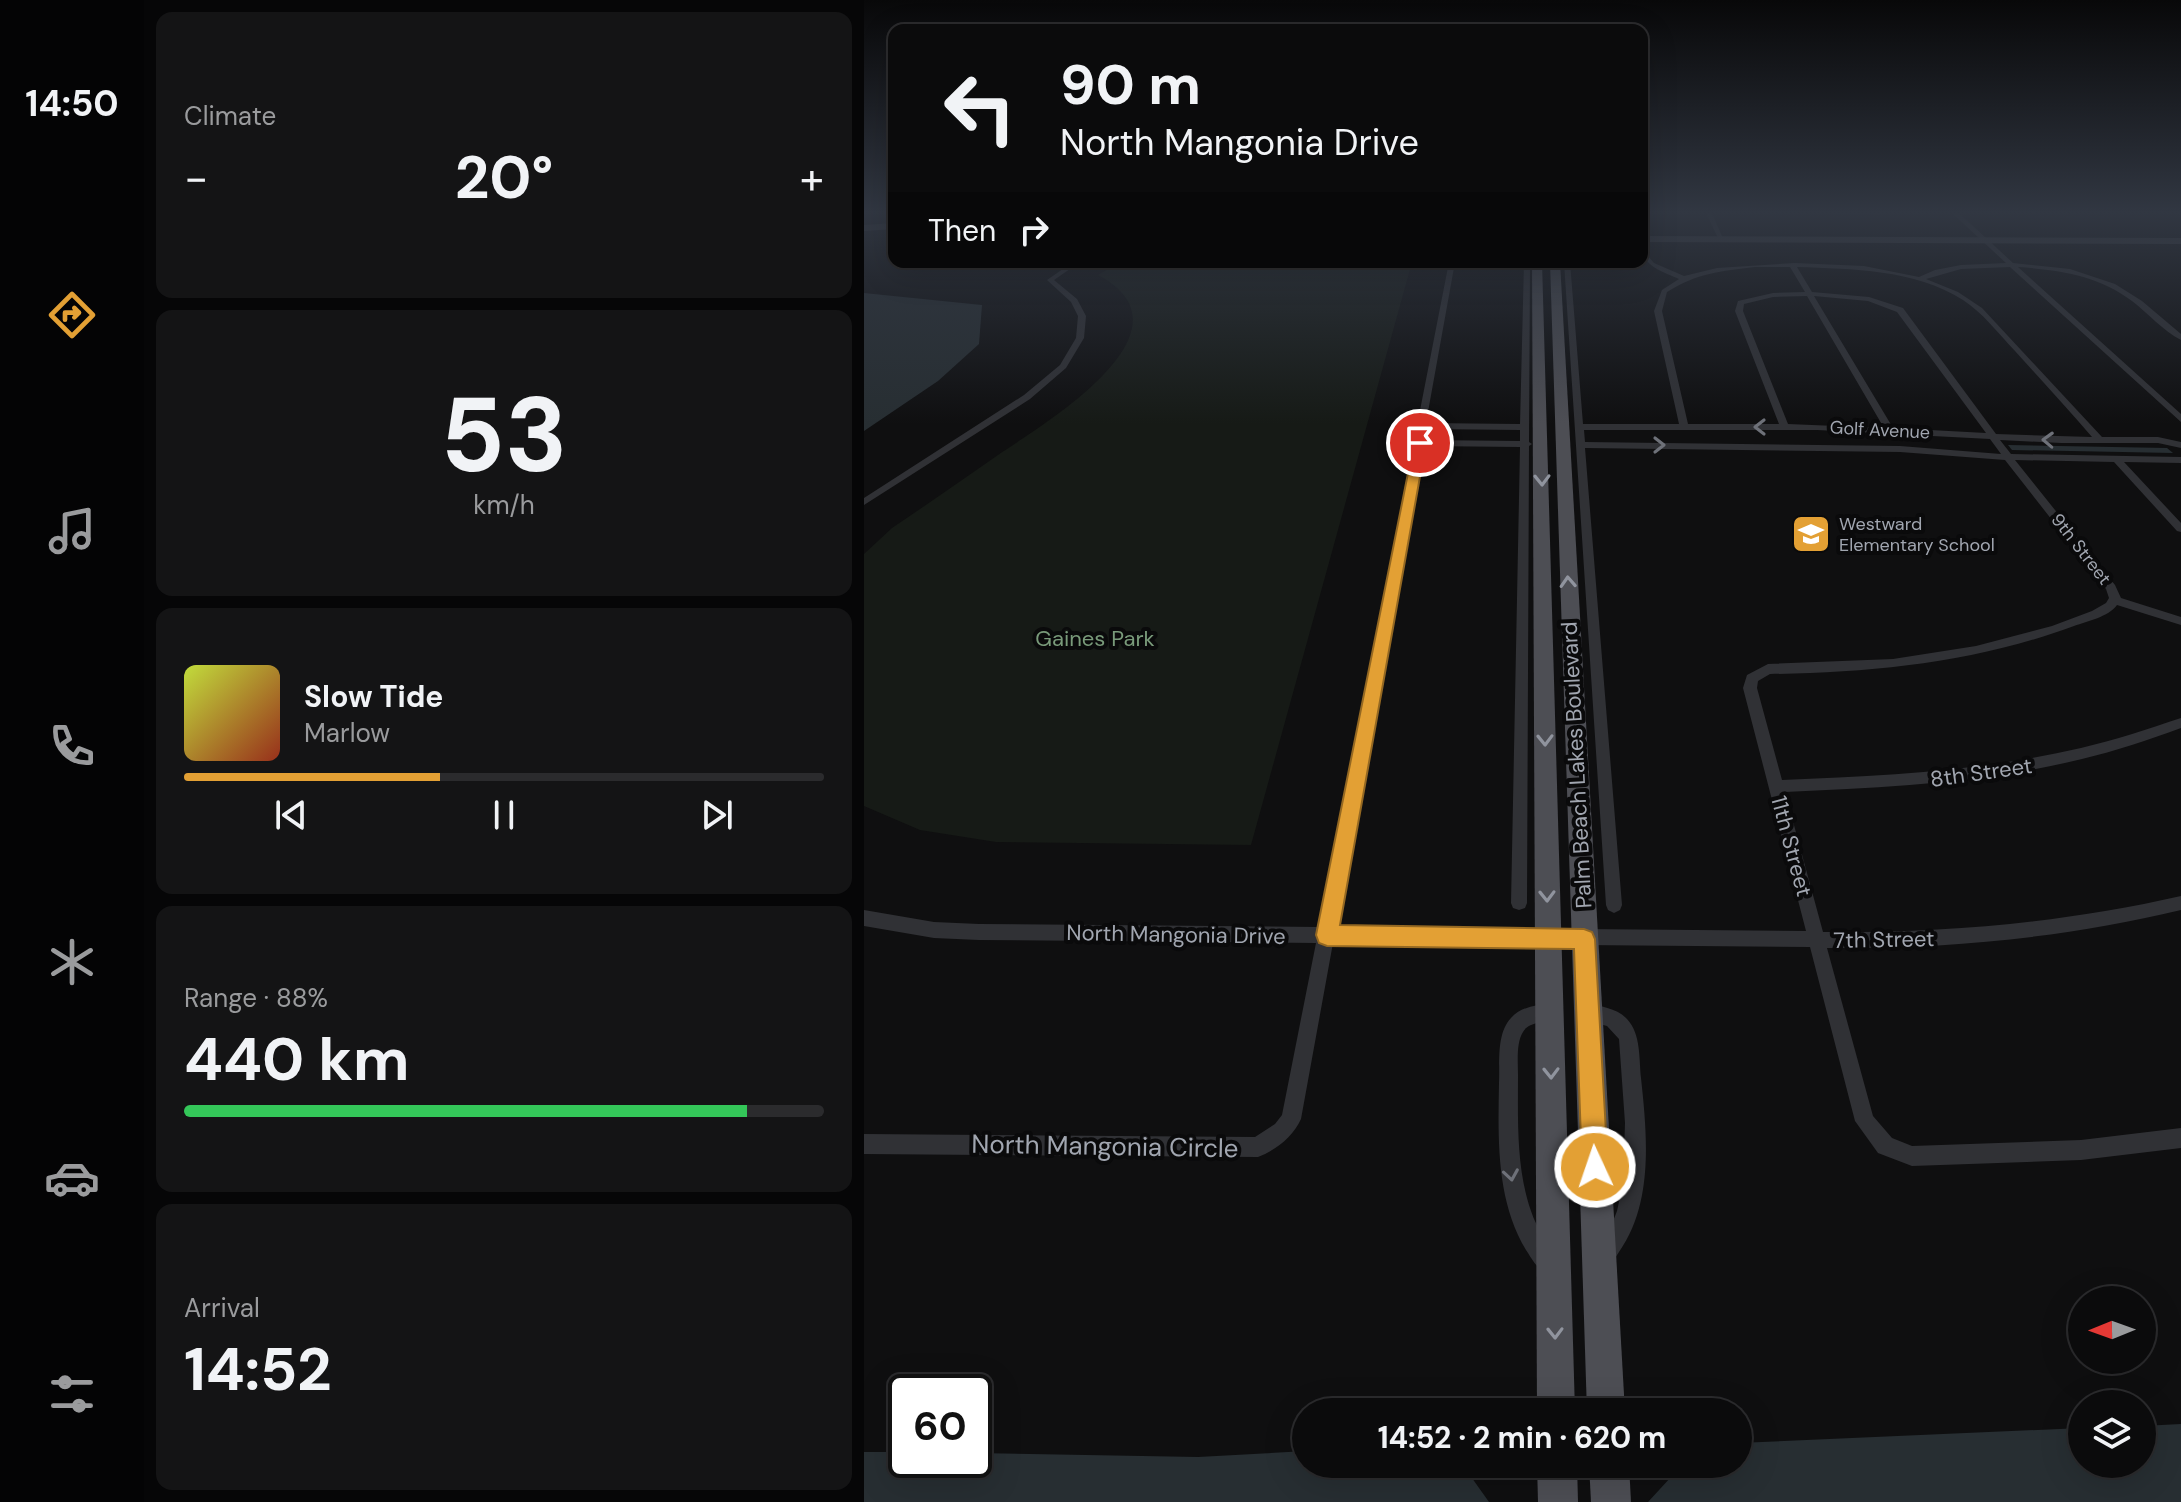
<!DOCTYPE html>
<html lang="en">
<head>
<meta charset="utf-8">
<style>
  body { margin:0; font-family:"DM Sans",sans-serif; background:#141415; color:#f1f3f6; height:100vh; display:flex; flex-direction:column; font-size:30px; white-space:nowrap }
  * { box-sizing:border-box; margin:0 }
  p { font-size:26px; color:#9a9b9d }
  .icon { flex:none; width:44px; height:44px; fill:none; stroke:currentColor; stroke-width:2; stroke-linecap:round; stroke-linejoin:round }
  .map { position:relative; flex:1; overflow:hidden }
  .details { display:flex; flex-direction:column; gap:12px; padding:12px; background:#060607; width:720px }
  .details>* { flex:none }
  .guide { position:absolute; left:24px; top:24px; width:760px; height:244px; border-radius:16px; box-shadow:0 8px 32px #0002,0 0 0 2px #2b2b2d; background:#0b0b0c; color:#f1f3f6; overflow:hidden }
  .needle { width:52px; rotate:269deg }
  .fabs { position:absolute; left:1204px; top:1286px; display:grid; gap:16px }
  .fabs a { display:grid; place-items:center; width:88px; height:88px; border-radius:50%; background:#0b0b0c; box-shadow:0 8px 32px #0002,0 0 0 2px #2b2b2d; font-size:40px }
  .speed { position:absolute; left:24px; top:1374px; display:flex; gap:16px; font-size:40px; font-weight:700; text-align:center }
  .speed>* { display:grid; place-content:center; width:104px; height:104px; border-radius:50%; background:#0b0b0c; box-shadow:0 8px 32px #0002,0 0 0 2px #2b2b2d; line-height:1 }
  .speed .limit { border:4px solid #111; border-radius:12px; background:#fff; color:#111 }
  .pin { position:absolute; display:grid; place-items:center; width:68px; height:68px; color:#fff; margin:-34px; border:4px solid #fff; border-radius:50%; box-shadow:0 2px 8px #0007 }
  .me { position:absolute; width:88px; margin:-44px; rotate:357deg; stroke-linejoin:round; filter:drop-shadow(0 0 6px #0008) }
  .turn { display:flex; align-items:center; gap:28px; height:168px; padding:0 40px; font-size:36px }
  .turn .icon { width:104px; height:104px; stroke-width:2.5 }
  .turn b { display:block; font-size:56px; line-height:68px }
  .then { display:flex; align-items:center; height:76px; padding:0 40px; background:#0003; gap:16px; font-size:30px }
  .big { font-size:60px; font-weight:700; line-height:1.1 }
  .details .widget { flex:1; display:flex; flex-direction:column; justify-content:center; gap:12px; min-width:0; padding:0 28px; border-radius:16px; background:#141415 }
  .details .dial { align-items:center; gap:0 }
  .dial b { font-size:104px; line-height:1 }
  .song { display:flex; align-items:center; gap:24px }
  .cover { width:96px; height:96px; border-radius:12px; background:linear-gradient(135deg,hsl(70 70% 55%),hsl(10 70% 35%)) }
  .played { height:8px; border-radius:4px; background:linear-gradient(90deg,#e3a034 40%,#2b2b2d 40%) }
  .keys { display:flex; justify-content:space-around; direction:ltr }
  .heat { display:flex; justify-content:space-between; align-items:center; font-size:44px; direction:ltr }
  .charge { height:12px; border-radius:6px; background:linear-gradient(90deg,#34c759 88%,#2b2b2d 0) }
  .trip { position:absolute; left:428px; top:1398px; width:460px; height:80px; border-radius:40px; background:#0b0b0c; box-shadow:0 8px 32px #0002,0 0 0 2px #2b2b2d; font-weight:700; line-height:80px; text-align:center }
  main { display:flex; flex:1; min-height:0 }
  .menu { display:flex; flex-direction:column; width:144px; justify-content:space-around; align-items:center; background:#040405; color:#9a9b9d }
  .menu .icon { width:56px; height:56px }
  .menu .selected { color:#e3a034 }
  .menu b { font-size:36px; color:#f1f3f6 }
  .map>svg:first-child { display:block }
  .green { fill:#161a16 }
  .water { fill:#272e32 }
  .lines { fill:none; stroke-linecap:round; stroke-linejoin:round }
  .street { fill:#303135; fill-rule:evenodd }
  .secondary { fill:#3e4045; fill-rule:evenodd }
  .primary { fill:#4d4e54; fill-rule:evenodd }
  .oneway { stroke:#6e7179 }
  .oneway2 { stroke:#90949e }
  .route { fill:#e3a034; stroke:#946822; stroke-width:2 }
  .labels { text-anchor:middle; stroke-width:8; stroke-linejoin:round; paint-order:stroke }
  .far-street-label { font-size:18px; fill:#a1a6b0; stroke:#0a0a0b }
  .far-poi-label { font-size:18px; fill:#a1a6b0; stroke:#0a0a0b; text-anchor:start }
  .park-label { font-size:22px; fill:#799a7a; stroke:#0a0a0b }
  .street-label { font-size:22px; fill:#a1a6b0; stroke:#0a0a0b }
  .near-street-label { font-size:26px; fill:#a1a6b0; stroke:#0a0a0b }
</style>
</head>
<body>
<main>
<nav class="menu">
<b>14:50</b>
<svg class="icon selected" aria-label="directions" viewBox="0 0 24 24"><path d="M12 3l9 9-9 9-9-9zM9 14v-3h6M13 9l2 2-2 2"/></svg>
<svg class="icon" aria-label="music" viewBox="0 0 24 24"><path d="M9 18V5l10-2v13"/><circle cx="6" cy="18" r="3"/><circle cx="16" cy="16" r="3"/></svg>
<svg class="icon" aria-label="phone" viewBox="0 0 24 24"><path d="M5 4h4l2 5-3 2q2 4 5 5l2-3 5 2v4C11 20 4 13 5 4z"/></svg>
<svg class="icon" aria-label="climate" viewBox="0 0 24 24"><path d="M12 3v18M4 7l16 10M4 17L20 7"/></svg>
<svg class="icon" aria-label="car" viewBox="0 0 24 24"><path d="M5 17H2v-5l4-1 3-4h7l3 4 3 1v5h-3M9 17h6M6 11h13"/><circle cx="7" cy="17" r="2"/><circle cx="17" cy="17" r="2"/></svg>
<svg class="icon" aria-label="filters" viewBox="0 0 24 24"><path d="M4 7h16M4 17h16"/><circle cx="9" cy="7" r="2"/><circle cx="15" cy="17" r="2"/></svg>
</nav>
<section class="details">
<div class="widget"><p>Climate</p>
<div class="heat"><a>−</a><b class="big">20°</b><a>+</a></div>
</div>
<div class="widget dial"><b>53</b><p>km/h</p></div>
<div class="widget">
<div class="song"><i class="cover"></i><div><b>Slow Tide</b><p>Marlow</p></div></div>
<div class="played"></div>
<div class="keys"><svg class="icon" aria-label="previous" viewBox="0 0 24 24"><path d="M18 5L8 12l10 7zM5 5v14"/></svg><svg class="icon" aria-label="pause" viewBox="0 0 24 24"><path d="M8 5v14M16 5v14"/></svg><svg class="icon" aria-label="next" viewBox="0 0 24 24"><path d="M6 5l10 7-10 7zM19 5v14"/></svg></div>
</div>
<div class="widget"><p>Range · 88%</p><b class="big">440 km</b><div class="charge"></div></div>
<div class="widget"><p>Arrival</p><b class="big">14:52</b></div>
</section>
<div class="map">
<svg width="1317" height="1502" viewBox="0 0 1317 1502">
  <rect width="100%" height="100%" fill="#0f0f10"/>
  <path class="green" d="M256,262H548L387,845L132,842L56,830L0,806V554L28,528C64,504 99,479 134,455C180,424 338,330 234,275Z"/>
  <g class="water">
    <polygon points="0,293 118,305 115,344 74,381 0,431"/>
    <polygon points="1144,445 1303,448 1309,453 1148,450"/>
    <polygon points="1317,1424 1317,1502 784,1502 819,1464 874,1464 874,1443 1218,1428 1218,1464 1278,1464 1278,1426"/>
    <polygon points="442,1451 442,1464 598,1464 625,1502 0,1502 0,1452 42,1452 42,1460 110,1460 110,1453 334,1457"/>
  </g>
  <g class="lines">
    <g class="street">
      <polygon points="842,213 848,213 860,241 855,240"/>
      <polygon points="958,213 1019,213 1016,215"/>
      <path d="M1088,213H1095L1149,263L1206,269L1251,284L1278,301L1317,334V340C1299,331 1284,313 1268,301C1234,275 1195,270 1154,267L1317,414V422L1146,267L1097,269L1062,279L1094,292L1118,308L1238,437H1294L1317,442V448L1294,443H1197L1136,440L1147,454L1317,457V463L1260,462L1317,523V532L1313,531L1250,462L1151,460L1251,585L1257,598L1317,617V625L1253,605C1244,617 1224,621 1210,626C1113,662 1009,673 906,674L894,681L893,688L918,780C1018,776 1119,771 1217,748C1251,740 1284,729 1317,718V728C1284,740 1252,751 1218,759C1121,783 1020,788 921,792L959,932C1080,933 1199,923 1317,896V910C1201,938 1083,949 963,948L1009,1116L1028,1138L1048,1146L1217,1140L1317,1128V1148L1217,1160L1048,1166L1014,1153L991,1121L946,947L469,943L437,1119C429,1137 412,1150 394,1157L0,1154V1134L391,1137L411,1124L418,1115L452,943L115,940L70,938L0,926V910L70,922L115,924L455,927L585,262H591L562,423L656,424L660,262H666L665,442L668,444L665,446L663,903L661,908L655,910L649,908L647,903L656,447L558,446L471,927L942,931L879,688L883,675L904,664L1029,659L1112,646L1188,626L1228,611L1242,603L1245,598L1242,589L1141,460L1036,452L721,448L758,905L756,910L750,913L744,910L742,905L700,262H706L719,424H815L790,311L798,290L815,279C800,272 780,267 778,249L790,263L820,276L853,268L931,263L1000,266L1055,277L1071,270L1097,265L1142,263ZM891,267H926L941,292L909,293L874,301L871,311L915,424H824L798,311L803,292C833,273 857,271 891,267ZM933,267C988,269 1050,269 1099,300C1119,313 1134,333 1151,351C1177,380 1203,408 1228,437L1132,434L1039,308L1005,297L948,292ZM943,296L1020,428L924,424L879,311L880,304L909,297ZM950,296L1004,301L1033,312L1122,433L1029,428ZM561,429L656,430V441L559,440ZM720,430H953L1126,439L1137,454L1036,446L721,442Z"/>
      <polygon points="209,262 216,262 190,280 213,299 222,316 220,338 202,368 166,399 0,505 0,498 160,395 196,365 212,338 214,316 207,302 183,280"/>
      <path d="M686,1003L692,1006L695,1012L692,1018C682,1023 665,1021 659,1032C652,1043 654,1062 654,1075C654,1120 652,1168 667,1211C673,1230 686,1244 693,1261L690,1269L682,1272C672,1268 668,1259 662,1250C632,1200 634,1139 635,1083C636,1063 632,1034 647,1018C656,1007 673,1005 686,1003Z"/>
      <path d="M723,1004C736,1006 753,1008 763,1019C777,1034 775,1058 777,1078C783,1134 790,1203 755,1252C750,1260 747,1265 738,1269L730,1266L727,1258L746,1229L753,1211L759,1183L761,1123L755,1039L743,1026L717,1019L714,1013L717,1007Z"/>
    </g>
    <g class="secondary">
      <polygon points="30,223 30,229 0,231 0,225"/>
      <polygon points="778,236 1317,238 1317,244 778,242"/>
    </g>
    <g class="primary">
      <polygon points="668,262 678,262 711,1412 673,1412"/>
      <polygon points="686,262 696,262 761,1412 723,1412"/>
      <polygon points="673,1464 713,1464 714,1502 674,1502"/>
      <polygon points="725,1464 765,1464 767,1502 727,1502"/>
    </g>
  </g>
  <defs><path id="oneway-chevron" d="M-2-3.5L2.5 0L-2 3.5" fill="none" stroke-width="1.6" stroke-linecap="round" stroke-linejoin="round" transform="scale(2)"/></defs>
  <g class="oneway">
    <use href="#oneway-chevron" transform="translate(896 427) rotate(-180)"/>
    <use href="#oneway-chevron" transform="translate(1184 440) rotate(-178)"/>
    <use href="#oneway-chevron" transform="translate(795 445)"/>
    <use href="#oneway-chevron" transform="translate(647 1175) rotate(81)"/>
  </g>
  <g class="oneway2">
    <use href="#oneway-chevron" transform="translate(678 480) rotate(89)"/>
    <use href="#oneway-chevron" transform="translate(704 582) rotate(-93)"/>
    <use href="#oneway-chevron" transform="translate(681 740) rotate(89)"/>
    <use href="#oneway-chevron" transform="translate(683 896) rotate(89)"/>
    <use href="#oneway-chevron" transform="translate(687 1073) rotate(89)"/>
    <use href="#oneway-chevron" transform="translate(691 1333) rotate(89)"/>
  </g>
  <linearGradient id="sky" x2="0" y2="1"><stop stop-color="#080809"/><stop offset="0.5" stop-color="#313742"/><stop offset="1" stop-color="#313742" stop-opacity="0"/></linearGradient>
  <rect width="1317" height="424" fill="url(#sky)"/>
  <polygon class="route" points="556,439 562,443 476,925 720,929 728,932 731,939 744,1167 740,1176 731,1180 721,1176 718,1167 710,949 463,946 455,943 452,935 550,443"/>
  <defs>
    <symbol id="school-square" viewBox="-11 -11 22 22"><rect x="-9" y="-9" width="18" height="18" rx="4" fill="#e3a034" stroke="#0a0a0b"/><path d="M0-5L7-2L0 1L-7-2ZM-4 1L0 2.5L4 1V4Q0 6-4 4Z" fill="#fff"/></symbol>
  </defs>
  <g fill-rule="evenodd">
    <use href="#school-square" x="925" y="512" width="44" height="44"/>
  </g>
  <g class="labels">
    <g class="far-street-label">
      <text transform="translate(1016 430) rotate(3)" y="6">Golf Avenue</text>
      <text transform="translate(1217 549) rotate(52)" y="6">9th Street</text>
    </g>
    <g class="far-poi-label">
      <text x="975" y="530">Westward<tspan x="975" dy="21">Elementary School</tspan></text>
    </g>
    <g class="park-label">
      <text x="231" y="646">Gaines Park</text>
    </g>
    <g class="street-label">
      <text transform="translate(712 765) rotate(-93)" y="8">Palm Beach Lakes Boulevard</text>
      <text transform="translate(1117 772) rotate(-8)" y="8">8th Street</text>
      <text transform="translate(928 846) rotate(75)" y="8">11th Street</text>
      <text transform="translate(312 934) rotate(1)" y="8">North Mangonia Drive</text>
      <text transform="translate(1020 939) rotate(-1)" y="8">7th Street</text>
    </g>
    <g class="near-street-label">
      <text transform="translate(241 1146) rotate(1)" y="9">North Mangonia Circle</text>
    </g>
  </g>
</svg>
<div class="fabs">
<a><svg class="needle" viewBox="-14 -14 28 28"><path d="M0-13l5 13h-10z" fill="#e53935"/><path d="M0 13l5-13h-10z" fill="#9a9b9d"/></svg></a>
<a><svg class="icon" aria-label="layers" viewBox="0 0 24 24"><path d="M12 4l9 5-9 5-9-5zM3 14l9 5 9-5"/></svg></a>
</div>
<div class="speed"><div class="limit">60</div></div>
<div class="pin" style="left:556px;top:443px;background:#d93025"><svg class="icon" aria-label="arrive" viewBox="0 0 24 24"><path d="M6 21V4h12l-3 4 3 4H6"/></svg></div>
<svg class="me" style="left:731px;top:1167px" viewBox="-20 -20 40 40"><circle r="17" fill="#e3a034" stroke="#fff" stroke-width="3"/><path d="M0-11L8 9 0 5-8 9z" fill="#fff"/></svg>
<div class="trip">14:52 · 2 min · 620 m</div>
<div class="guide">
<div class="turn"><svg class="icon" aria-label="left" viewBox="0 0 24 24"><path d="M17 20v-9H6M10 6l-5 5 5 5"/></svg><div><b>90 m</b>North Mangonia Drive</div></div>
<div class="then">Then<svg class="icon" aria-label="right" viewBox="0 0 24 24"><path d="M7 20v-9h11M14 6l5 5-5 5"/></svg></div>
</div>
</div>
</main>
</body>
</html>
